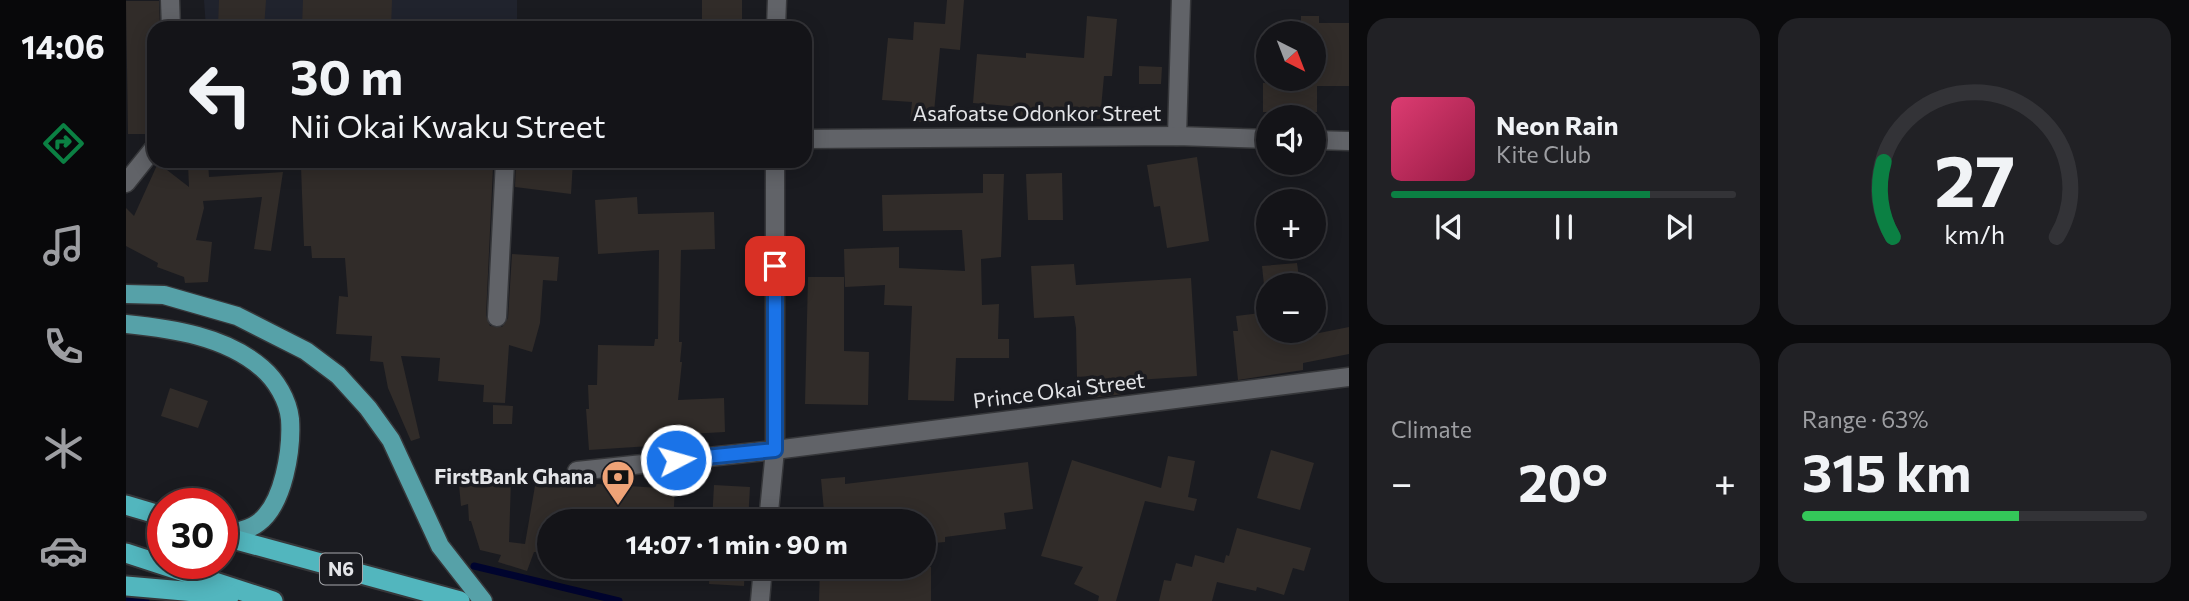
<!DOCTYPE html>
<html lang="en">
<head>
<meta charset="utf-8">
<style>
  body { margin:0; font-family:Commissioner,sans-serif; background:#212125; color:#f1f3f6; height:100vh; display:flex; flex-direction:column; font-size:26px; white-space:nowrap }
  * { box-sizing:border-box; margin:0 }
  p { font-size:23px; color:#9d9ea2 }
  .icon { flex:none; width:38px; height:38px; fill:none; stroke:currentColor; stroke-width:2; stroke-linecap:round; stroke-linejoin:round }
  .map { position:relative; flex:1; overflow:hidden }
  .details { display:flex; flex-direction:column; gap:18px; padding:18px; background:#0b0b0d; width:840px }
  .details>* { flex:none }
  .top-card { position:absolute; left:21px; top:21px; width:665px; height:147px; border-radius:21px; box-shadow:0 4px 18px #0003,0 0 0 2px #333337; background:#141418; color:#f1f3f6; overflow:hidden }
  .needle { width:46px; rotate:138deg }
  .tools { position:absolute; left:1130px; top:21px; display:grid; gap:14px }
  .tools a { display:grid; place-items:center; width:70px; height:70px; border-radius:50%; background:#141418; box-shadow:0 4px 18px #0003,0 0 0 2px #333337; font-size:35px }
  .speed { position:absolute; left:21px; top:488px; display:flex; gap:14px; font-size:35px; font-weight:700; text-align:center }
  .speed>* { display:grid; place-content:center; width:91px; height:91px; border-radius:50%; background:#141418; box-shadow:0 4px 18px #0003,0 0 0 2px #333337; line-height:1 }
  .speed .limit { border:10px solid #d22; background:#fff; color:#111 }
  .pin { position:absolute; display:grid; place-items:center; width:60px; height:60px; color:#fff; margin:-30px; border-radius:14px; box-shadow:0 4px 10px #0006 }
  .me { position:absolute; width:77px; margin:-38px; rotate:84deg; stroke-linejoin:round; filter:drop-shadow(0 0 5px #0008) }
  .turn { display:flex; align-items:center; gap:24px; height:147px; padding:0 28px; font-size:32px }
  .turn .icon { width:91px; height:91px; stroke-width:2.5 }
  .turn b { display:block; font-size:49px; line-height:60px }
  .big { font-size:52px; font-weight:700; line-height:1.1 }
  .details .widget { flex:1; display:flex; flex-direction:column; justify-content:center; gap:10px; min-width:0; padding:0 24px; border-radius:21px; background:#212125 }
  .details .dial { align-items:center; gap:0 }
  .dial svg { height:182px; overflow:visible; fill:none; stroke:#333337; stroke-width:7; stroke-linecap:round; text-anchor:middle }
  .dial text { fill:#f1f3f6; stroke:none }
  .song { display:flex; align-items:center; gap:21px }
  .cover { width:84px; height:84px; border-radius:10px; background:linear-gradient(135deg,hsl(340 70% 55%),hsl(340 70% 35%)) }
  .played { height:7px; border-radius:4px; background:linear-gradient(90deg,#0b8043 75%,#333337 75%) }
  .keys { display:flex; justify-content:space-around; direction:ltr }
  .heat { display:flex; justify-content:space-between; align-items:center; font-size:38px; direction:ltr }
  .charge { height:10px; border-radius:5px; background:linear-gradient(90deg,#34c759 63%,#333337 0) }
  .details .tiles { flex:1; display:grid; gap:18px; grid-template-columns:repeat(2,1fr) }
  .trip { position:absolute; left:411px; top:509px; width:399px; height:70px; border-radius:35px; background:#141418; box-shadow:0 4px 18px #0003,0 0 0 2px #333337; font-weight:700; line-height:70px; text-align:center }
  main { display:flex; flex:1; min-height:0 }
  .dock { display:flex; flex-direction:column; width:126px; justify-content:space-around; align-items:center; background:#08080a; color:#9d9ea2 }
  .dock .icon { width:49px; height:49px }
  .dock .on { color:#0b8043 }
  .dock b { font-size:32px; color:#f1f3f6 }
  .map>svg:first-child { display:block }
  .built { fill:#20232d }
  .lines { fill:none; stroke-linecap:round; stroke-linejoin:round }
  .stream { stroke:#00042e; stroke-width:7 }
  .building { fill:#312c29 }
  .minor-casing { stroke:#36373a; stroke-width:21 }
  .tertiary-casing { stroke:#36373a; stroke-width:21 }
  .primary-casing { stroke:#36373a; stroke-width:21 }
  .trunk-casing { stroke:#36373a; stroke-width:23 }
  .minor { stroke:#616368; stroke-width:18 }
  .tertiary { stroke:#616368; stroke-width:18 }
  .primary { stroke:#56a1a8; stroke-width:18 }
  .trunk { stroke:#52b6be; stroke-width:19 }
  .route-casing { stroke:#114b97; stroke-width:18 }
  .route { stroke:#1a73e8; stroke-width:12 }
  .labels { text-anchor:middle; stroke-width:7; stroke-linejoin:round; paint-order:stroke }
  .shield { fill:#1a1b20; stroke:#a7a8ac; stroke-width:2 }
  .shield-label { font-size:19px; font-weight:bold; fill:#e4e5e8 }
  .street-label { font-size:21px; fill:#e4e5e8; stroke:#1a1b20 }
  .poi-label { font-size:21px; font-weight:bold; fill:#e4e5e8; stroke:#1a1b20; text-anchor:end }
</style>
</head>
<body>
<main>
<nav class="dock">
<b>14:06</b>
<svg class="icon on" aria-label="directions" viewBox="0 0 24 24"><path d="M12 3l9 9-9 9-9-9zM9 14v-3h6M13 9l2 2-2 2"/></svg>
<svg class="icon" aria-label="music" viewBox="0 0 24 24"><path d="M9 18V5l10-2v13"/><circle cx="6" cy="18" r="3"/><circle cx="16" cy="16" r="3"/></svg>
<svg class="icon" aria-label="phone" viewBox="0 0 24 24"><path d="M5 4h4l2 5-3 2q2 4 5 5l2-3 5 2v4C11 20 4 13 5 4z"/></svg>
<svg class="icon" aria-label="climate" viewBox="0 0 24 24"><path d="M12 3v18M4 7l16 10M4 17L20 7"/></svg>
<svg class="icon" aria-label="car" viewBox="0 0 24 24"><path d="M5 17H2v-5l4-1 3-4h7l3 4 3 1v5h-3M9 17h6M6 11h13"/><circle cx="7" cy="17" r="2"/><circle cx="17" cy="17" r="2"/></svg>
</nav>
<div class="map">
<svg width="1223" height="601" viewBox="0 0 1223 601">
  <rect width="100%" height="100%" fill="#1a1b20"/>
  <polygon class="built" points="78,0 391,0 391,28 80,28"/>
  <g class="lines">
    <g class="stream">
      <polyline points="348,566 493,601"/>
      <polyline points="0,598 20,601"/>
    </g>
  </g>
  <g class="building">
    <polygon points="93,0 140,0 138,28 92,28"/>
    <polygon points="177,0 266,0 265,28 176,28"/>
    <rect x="576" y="0" width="40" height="28"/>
    <polygon points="821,0 838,0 834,50 814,48 807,123 784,121 786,102 756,100 762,38 787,40 788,22 819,24"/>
    <polygon points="0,1 33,1 34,28 28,28 28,134 2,134"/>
    <polygon points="961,16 991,19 986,76 978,76 974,119 927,116 927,120 894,117 895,107 847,103 851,54 900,58 900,53 958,58"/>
    <polygon points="1175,16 1193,16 1193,23 1223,23 1223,86 1191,86 1191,112 1137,112 1137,83 1188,84 1188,33 1175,33"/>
    <polygon points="1013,66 1036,67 1035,84 1013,84"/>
    <polygon points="1071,157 1083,241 1041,248 1034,206 1028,207 1021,165"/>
    <polygon points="188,161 223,161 222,164 267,169 268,161 329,161 329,164 367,168 360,316 364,326 376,327 382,318 386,254 433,257 431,281 417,280 414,323 406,352 383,345 379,403 357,402 358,385 312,381 314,358 275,356 294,438 285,441 262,388 257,362 244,361 246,336 210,334 213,296 222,297 219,258 186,258 185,246 178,246 175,167 189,167"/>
    <polygon points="390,161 447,161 445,194 389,187"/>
    <polygon points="82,162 83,177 157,172 145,251 128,249 136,197 77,201 78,208 70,240 86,242 82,282 59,283 58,277 31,267 32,263 0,246 0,208 8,216 32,163 63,187 62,164"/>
    <polygon points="936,173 937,220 902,220 900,174"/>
    <polygon points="857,174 878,174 875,257 855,259 856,305 873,304 872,339 883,339 883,358 830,358 828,401 782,400 786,306 758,305 759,285 719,287 718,249 773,247 773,268 839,271 836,230 757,231 756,195 857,193"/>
    <polygon points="511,197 512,214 588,212 589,249 555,250 553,342 556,342 554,362 556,362 552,400 598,398 599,432 524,436 524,446 463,450 460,409 463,409 462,385 471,385 472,345 528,346 529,339 532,339 533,250 472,254 469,200"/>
    <polygon points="1171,263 1174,285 1138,285 1136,266"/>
    <polygon points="948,264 950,285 1065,278 1071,376 996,381 997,394 966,398 965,376 951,377 950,328 948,316 908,318 905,266"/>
    <polygon points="682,277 718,277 718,351 743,352 742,405 679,404"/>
    <polygon points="1143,312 1143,331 1172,331 1173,337 1223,327 1223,354 1177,363 1177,370 1112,380 1107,331 1112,331 1110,316"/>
    <polygon points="44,388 82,401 72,428 35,416"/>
    <polygon points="367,405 387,406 386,424 367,424"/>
    <polygon points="1145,450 1188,463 1174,510 1131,498"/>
    <polygon points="1042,456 1069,461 1062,497 1071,499 1068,511 1019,501 990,601 972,601 973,596 948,584 957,567 915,556 946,460 1035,488"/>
    <polygon points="902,462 907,509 878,513 880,529 819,537 819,542 798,544 798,522 699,522 695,479 719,477 719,484"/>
    <polygon points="385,480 383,542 399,544 410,480 549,489 547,522 424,522 424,553 408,552 401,571 372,562 375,555 354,550 345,521 343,521 342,504 335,506 333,485"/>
    <polygon points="588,485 624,487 622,522 586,522"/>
    <polygon points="1111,528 1185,548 1178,571 1167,568 1158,595 1131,587 1130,591 1091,582 1086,601 1033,601 1038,580 1045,581 1050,563 1066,567 1069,555 1098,563 1100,555 1103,556"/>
    <polygon points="584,567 619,567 618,586 583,584"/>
    <polygon points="694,567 805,567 805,601 693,601"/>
  </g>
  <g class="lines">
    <defs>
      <g id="minor">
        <polyline points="650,28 651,0"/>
        <polyline points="1051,136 1055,0"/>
        <polyline points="0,183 28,148"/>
        <polyline points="371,317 379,161"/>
        <polyline points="451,471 649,450 1223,377"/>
      </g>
      <g id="tertiary">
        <polyline points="44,0 45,28"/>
        <polyline points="679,139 1051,136 1143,139"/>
        <polyline points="1188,140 1223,141"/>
        <polyline points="642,522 649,450 649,161"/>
        <polyline points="634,601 637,567"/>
      </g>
      <g id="primary">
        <polyline points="0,294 38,295 111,316 180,351 212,375 242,408 265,440 314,546 357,601"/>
        <path d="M0,324C47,329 99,336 136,368C150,380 162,400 164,419C166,449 158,504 132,523C122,531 108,532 96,535"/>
      </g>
      <g id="trunk">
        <polyline points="0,505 37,516"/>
        <polyline points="96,536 334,601"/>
        <polyline points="0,553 147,601"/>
        <polyline points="0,586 104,595"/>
      </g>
    </defs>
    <use href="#minor" class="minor-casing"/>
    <use href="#tertiary" class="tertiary-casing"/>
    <use href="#primary" class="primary-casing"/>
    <use href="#trunk" class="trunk-casing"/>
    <use href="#minor" class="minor"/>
    <use href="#tertiary" class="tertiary"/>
    <use href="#primary" class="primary"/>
    <use href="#trunk" class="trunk"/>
  </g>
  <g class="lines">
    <defs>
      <polyline id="route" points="550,460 649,450 649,266"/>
    </defs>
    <use href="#route" class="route-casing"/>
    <use href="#route" class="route"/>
  </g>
  <defs>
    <symbol id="bank-pin" viewBox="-11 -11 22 30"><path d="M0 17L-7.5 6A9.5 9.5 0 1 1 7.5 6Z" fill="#efa377" stroke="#1a1b20"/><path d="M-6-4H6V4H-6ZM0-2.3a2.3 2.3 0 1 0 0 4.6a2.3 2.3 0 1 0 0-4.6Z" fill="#111"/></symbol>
  </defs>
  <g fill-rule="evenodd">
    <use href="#bank-pin" x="473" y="458" width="38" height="52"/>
  </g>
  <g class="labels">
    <rect class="shield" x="194" y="553.5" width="42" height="31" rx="5"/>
    <g class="shield-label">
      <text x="215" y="576">N6</text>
    </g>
    <g class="street-label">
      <text x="911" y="121">Asafoatse Odonkor Street</text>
      <text transform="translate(933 391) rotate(-7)" y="7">Prince Okai Street</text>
    </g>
    <g class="poi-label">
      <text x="468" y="484">FirstBank Ghana</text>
    </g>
  </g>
</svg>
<div class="tools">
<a><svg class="needle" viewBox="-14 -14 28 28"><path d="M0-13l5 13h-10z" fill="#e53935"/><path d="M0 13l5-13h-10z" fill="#9d9ea2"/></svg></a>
<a><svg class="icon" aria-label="sound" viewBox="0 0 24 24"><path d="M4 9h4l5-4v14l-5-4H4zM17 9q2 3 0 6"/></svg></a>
<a>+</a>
<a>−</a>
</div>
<div class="speed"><div class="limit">30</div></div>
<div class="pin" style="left:649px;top:266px;background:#d93025"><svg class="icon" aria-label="arrive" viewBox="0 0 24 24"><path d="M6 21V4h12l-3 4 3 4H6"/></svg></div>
<svg class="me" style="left:550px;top:460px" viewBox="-20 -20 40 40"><circle r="17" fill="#1a73e8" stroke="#fff" stroke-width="3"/><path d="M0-11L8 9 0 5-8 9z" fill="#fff"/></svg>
<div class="trip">14:07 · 1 min · 90 m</div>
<div class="top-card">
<div class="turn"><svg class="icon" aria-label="left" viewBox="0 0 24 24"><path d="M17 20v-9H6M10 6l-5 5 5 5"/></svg><div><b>30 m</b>Nii Okai Kwaku Street</div></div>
</div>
</div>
<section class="details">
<div class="tiles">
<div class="widget">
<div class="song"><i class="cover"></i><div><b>Neon Rain</b><p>Kite Club</p></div></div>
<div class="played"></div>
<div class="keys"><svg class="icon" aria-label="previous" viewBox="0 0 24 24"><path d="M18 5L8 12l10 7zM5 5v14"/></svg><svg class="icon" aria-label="pause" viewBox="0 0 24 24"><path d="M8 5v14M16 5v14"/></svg><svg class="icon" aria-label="next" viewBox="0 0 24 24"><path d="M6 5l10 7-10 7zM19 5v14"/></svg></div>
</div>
<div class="widget dial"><svg viewBox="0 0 100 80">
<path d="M14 69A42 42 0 1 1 86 69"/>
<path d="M14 69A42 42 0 0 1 10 36" stroke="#0b8043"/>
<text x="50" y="56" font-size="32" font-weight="700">27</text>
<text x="50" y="72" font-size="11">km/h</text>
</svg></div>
<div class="widget"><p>Climate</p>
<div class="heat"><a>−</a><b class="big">20°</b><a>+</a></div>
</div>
<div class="widget"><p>Range · 63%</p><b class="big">315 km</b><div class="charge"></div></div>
</div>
</section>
</main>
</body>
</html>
